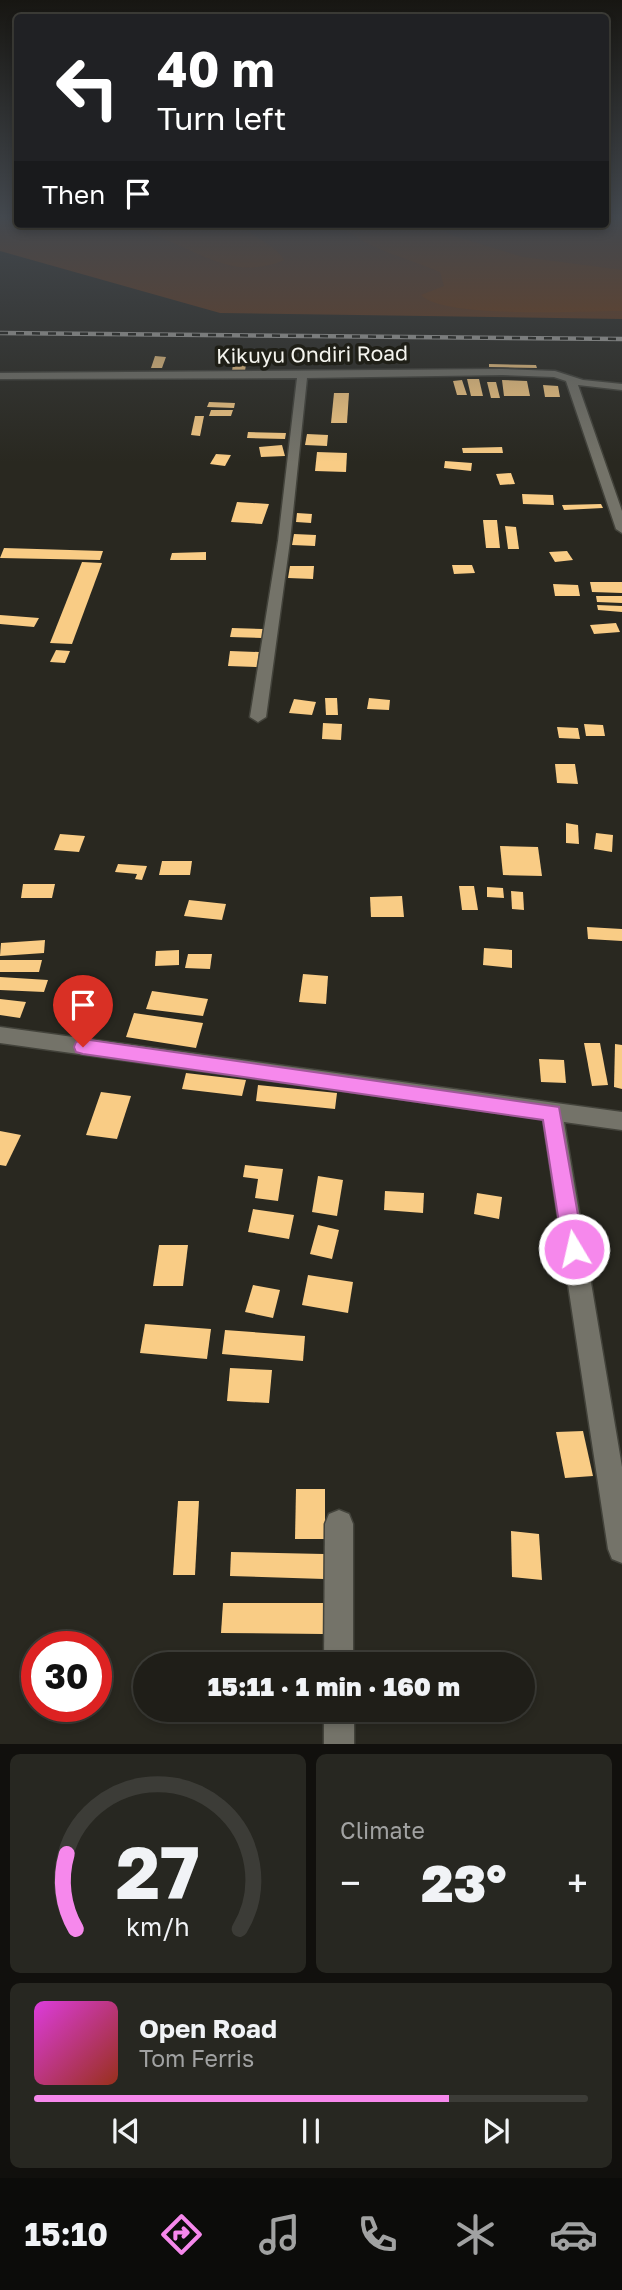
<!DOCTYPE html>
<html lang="en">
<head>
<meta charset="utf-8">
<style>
  body { margin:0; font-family:"Golos Text",sans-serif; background:#272721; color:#f1f3f6; height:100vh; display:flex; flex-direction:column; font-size:26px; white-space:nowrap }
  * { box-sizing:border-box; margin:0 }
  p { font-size:23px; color:#a1a2a2 }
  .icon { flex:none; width:38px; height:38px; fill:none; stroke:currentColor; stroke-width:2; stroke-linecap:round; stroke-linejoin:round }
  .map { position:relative; height:1744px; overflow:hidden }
  .side { display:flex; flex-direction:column; gap:10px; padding:10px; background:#11100d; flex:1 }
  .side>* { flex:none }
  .banner { position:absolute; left:14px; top:14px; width:595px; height:214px; border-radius:7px; box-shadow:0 4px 10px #0003,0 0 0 2px #3c3c37; background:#202124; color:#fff; overflow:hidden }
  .speed { position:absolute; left:21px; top:1631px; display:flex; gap:14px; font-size:35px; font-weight:700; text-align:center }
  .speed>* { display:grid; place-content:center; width:91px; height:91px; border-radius:50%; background:#1f1e18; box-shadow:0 4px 10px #0003,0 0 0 2px #3c3c37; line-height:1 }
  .speed .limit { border:10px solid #d22; background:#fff; color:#111 }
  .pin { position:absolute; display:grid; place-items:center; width:60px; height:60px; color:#fff; margin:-72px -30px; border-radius:50% 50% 50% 0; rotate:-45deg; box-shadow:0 0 7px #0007 }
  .pin .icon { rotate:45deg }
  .me { position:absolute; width:77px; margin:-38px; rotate:351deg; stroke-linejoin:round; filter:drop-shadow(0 0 5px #0008) }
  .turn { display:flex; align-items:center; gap:24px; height:147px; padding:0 28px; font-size:32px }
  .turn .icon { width:91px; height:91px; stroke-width:2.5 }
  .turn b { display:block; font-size:49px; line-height:60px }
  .then { display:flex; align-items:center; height:66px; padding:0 28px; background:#0003; gap:14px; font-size:26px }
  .big { font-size:52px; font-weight:800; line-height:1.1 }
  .side .card { flex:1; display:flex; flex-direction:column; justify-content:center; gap:10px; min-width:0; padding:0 24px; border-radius:10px; background:#272721 }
  .side .dial { align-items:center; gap:0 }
  .dial svg { height:182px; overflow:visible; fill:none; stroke:#3c3c37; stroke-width:7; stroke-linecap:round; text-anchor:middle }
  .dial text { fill:#f1f3f6; stroke:none }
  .song { display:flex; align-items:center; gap:21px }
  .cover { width:84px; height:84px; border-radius:10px; background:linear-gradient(135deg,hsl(300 70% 55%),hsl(10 70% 35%)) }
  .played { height:7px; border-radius:4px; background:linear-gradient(90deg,#f688ec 75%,#3c3c37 75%) }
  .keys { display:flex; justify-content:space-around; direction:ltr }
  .heat { display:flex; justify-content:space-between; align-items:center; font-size:38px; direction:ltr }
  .side .tiles { flex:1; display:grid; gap:10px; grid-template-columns:1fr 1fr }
  .card:last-child { grid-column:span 2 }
  .trip { position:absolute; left:133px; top:1652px; width:402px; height:70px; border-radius:35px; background:#1f1e18; box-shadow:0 4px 10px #0003,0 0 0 2px #3c3c37; font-weight:800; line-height:70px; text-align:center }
  .menu { display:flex; height:112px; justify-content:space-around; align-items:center; background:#0c0c0a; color:#a1a2a2 }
  .menu .icon { width:49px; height:49px }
  .menu .active { color:#f688ec }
  .menu b { font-size:32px; color:#f1f3f6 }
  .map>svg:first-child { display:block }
  .green { fill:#6f3c1a }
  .forest { fill:#7c3d10 }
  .building { fill:#f9cc85 }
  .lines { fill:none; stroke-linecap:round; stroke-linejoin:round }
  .minor-casing { stroke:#43433b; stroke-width:3 }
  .minor { fill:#747369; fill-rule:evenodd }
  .rail-casing { stroke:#b4b3ad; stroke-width:4.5 }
  .rail { stroke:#1f1f17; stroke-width:2.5; stroke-dasharray:8; stroke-linecap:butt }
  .route { fill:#f688ec; stroke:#a05899; stroke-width:2 }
  .labels { text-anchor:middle; stroke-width:7; stroke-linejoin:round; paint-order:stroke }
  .far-street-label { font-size:21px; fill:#f4f4ee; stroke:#1f1f17 }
</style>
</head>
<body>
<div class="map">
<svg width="622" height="1744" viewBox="0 0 622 1744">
  <rect width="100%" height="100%" fill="#292820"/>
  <polygon class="green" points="0,218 17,218 18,224 606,224 606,218 622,218 622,319 220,313 0,251"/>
  <g class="forest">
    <path d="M97,224H242C254,240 274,243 284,260C233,282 198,250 151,234C134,228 114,227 97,224Z"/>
    <path d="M338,224H430L454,236L523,257L622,270V311C584,311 443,319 421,295L444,286L440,272C403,256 370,251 338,224Z"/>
  </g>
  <g class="building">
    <polygon points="155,356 166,357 162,368 151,368"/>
    <polygon points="234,358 247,358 245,371 232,371"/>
    <polygon points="489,364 536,365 537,368 489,367"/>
    <polygon points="467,379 479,379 483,396 471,396"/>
    <polygon points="462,380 467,395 457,395 453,381"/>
    <polygon points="502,380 527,381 530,396 504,396"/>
    <polygon points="487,382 496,382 500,398 491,398"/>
    <polygon points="543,385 558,386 560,397 545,397"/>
    <polygon points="334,393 349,393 347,423 331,423"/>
    <polygon points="209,402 235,403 234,408 207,407"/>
    <polygon points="211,410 233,410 231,416 209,416"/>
    <polygon points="195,416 204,416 200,436 191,435"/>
    <polygon points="248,432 286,433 285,439 247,438"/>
    <polygon points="307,434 328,435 327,446 305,445"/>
    <polygon points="282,445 285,456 261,457 259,447"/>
    <polygon points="502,447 503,453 463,453 462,448"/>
    <polygon points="317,452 347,453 346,472 315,471"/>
    <polygon points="216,454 231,455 225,466 210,464"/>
    <polygon points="445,461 472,463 471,471 444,468"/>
    <polygon points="511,473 515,484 500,485 496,474"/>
    <polygon points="522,494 553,495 554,505 523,504"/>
    <polygon points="237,502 269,504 262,524 231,522"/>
    <polygon points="601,504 603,508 564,510 562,505"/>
    <polygon points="297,513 312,514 311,523 296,522"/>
    <polygon points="483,520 497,520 500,548 486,548"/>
    <polygon points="505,526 516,527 519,549 508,549"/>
    <polygon points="294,534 316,535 315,546 292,545"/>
    <polygon points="4,548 103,551 100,560 0,558"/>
    <polygon points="567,551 573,560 555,562 549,552"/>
    <polygon points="206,552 206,560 170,560 172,553"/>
    <polygon points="82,562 102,563 72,644 50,643"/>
    <polygon points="452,565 472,565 475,573 454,574"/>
    <polygon points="290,566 314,566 313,579 288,578"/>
    <polygon points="590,582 622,582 622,593 592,592"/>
    <polygon points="553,584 578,585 580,596 555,596"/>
    <polygon points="596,596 622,596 622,603 597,602"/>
    <polygon points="597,605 622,606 622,612 598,610"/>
    <polygon points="0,615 39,618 34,627 0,624"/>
    <polygon points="616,623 620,632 594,634 590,625"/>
    <polygon points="232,628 263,629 262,638 230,637"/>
    <polygon points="56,650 70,651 65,663 50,662"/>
    <polygon points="230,651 259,652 257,667 228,666"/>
    <polygon points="325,698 337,698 338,715 326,715"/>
    <polygon points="369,698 390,700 389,710 367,709"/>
    <polygon points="294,699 316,702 312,715 289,713"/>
    <polygon points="323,723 342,724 341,740 322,739"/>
    <polygon points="584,724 603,725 605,736 586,736"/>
    <polygon points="557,727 578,728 580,739 559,738"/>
    <polygon points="555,764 575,764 578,784 557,783"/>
    <polygon points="566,823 578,825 579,844 566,843"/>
    <polygon points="596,833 613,835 612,852 594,849"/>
    <polygon points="60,834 85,836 79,852 54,850"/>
    <polygon points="500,846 538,847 542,876 503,875"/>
    <polygon points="162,861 192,861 190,875 159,875"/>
    <polygon points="118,864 147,866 142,880 135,879 137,874 115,872"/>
    <polygon points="23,884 55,884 52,898 21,898"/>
    <polygon points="459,886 474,886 478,910 462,910"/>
    <polygon points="487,887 503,888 504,898 487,897"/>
    <polygon points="511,891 523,892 524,910 512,909"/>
    <polygon points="402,896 404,917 371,917 370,897"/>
    <polygon points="189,900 226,904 222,920 184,916"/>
    <polygon points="587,927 622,929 622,941 588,939"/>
    <polygon points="45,940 44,953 0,956 1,943"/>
    <polygon points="484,948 512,950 512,968 483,965"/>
    <polygon points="179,950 179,965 155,966 156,951"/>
    <polygon points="188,954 212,954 210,969 185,968"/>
    <polygon points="0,960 42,960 39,972 0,972"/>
    <polygon points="303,974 328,976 326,1004 299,1002"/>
    <polygon points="0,977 48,980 44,992 0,990"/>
    <polygon points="152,991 208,999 203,1016 146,1009"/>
    <polygon points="0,999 26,1002 20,1018 0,1015"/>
    <polygon points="134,1013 203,1023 196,1048 126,1037"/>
    <polygon points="584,1043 600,1043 608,1085 592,1086"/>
    <polygon points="615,1044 622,1045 622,1089 614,1087"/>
    <polygon points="539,1059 564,1060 566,1083 541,1082"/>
    <polygon points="186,1073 246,1080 242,1096 182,1089"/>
    <polygon points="258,1085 337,1093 335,1109 256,1101"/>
    <polygon points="101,1092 131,1096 117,1139 86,1135"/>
    <polygon points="0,1131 21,1135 6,1166 0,1165"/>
    <polygon points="245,1165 283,1169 278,1201 255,1198 258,1179 243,1177"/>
    <polygon points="318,1176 343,1180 337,1216 312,1212"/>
    <polygon points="385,1191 424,1193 423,1213 384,1210"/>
    <polygon points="477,1193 502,1197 499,1219 474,1214"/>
    <polygon points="253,1209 294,1215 289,1239 248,1232"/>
    <polygon points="318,1225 339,1230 332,1259 310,1254"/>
    <polygon points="159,1245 188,1245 183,1286 153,1286"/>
    <polygon points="308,1275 353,1282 348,1313 302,1305"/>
    <polygon points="253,1285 280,1290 273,1318 245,1312"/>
    <polygon points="145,1324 211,1329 207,1359 140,1353"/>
    <polygon points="225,1330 305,1336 303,1361 222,1354"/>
    <polygon points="230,1368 272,1370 269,1403 227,1401"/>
    <polygon points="583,1431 593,1476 565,1478 556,1432"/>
    <polygon points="296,1489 325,1489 325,1539 295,1539"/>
    <polygon points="178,1501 199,1501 195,1575 173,1575"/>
    <polygon points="511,1531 539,1534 542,1580 512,1577"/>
    <polygon points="231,1552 324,1554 324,1579 230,1576"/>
    <polygon points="223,1603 323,1603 323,1634 221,1633"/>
  </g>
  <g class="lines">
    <defs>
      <g id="minor">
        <polygon points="502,369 555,371 583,380 622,384 622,390 578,385 622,511 622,533 616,529 566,381 554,377 502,375 307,378 290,541 266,717 258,722 250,717 278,541 297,378 0,379 0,373"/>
        <polygon points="0,1027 622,1112 622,1130 564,1122 622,1467 622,1563 612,1559 608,1549 543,1119 0,1043"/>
        <polygon points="339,1510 349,1514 353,1524 353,1664 324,1664 325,1524 329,1514"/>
        <rect x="324" y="1710" width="30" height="34"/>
      </g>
    </defs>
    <use href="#minor" class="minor-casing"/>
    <use href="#minor" class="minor"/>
    <defs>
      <polyline id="rail" points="0,333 622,339"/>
    </defs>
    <use href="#rail" class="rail-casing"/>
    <use href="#rail" class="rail"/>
  </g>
  <linearGradient id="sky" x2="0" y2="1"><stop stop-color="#171612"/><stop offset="0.47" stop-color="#43484e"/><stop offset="1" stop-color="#43484e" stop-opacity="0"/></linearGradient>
  <rect width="622" height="462" fill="url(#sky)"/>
  <polygon class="route" points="83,1039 559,1107 584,1249 581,1256 574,1259 566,1256 563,1249 543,1120 83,1054 76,1052 74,1047 76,1042"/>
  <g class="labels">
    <g class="far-street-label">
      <text transform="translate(312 355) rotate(-1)" y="7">Kikuyu Ondiri Road</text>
    </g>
  </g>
</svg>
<div class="speed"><div class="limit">30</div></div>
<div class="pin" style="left:83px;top:1047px;background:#d93025"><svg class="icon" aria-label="arrive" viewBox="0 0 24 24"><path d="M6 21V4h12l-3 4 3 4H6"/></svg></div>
<svg class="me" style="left:574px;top:1249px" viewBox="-20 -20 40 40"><circle r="17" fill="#f688ec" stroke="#fff" stroke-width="3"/><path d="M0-11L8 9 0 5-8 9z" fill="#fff"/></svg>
<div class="trip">15:11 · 1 min · 160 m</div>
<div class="banner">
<div class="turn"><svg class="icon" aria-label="left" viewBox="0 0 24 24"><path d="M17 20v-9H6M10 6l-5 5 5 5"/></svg><div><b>40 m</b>Turn left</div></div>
<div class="then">Then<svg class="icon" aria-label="arrive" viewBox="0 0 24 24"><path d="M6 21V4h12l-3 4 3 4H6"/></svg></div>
</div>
</div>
<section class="side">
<div class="tiles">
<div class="card dial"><svg viewBox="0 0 100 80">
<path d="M14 69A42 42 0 1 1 86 69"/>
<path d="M14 69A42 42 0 0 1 10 36" stroke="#f688ec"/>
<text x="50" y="56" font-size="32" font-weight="700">27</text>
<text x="50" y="72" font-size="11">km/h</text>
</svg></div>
<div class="card"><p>Climate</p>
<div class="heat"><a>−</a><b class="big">23°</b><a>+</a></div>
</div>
<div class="card">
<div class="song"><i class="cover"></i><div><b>Open Road</b><p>Tom Ferris</p></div></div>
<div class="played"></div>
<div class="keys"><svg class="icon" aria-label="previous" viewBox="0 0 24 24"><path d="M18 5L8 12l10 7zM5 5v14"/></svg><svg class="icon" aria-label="pause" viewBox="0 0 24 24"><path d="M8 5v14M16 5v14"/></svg><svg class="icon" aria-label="next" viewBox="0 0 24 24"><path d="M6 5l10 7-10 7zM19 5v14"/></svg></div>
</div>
</div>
</section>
<nav class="menu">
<b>15:10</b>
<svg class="icon active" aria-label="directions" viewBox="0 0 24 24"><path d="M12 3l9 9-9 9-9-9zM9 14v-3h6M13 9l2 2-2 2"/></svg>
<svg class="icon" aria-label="music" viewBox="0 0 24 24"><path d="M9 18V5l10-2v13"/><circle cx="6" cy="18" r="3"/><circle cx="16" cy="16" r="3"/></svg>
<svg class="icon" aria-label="phone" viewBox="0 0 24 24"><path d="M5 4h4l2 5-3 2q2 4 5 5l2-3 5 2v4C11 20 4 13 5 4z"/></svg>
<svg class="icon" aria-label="climate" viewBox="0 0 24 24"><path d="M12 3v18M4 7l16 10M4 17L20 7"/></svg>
<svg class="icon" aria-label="car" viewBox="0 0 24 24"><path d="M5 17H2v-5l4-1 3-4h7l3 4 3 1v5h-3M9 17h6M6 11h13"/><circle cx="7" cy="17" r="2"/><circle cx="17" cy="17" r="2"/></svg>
</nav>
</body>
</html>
